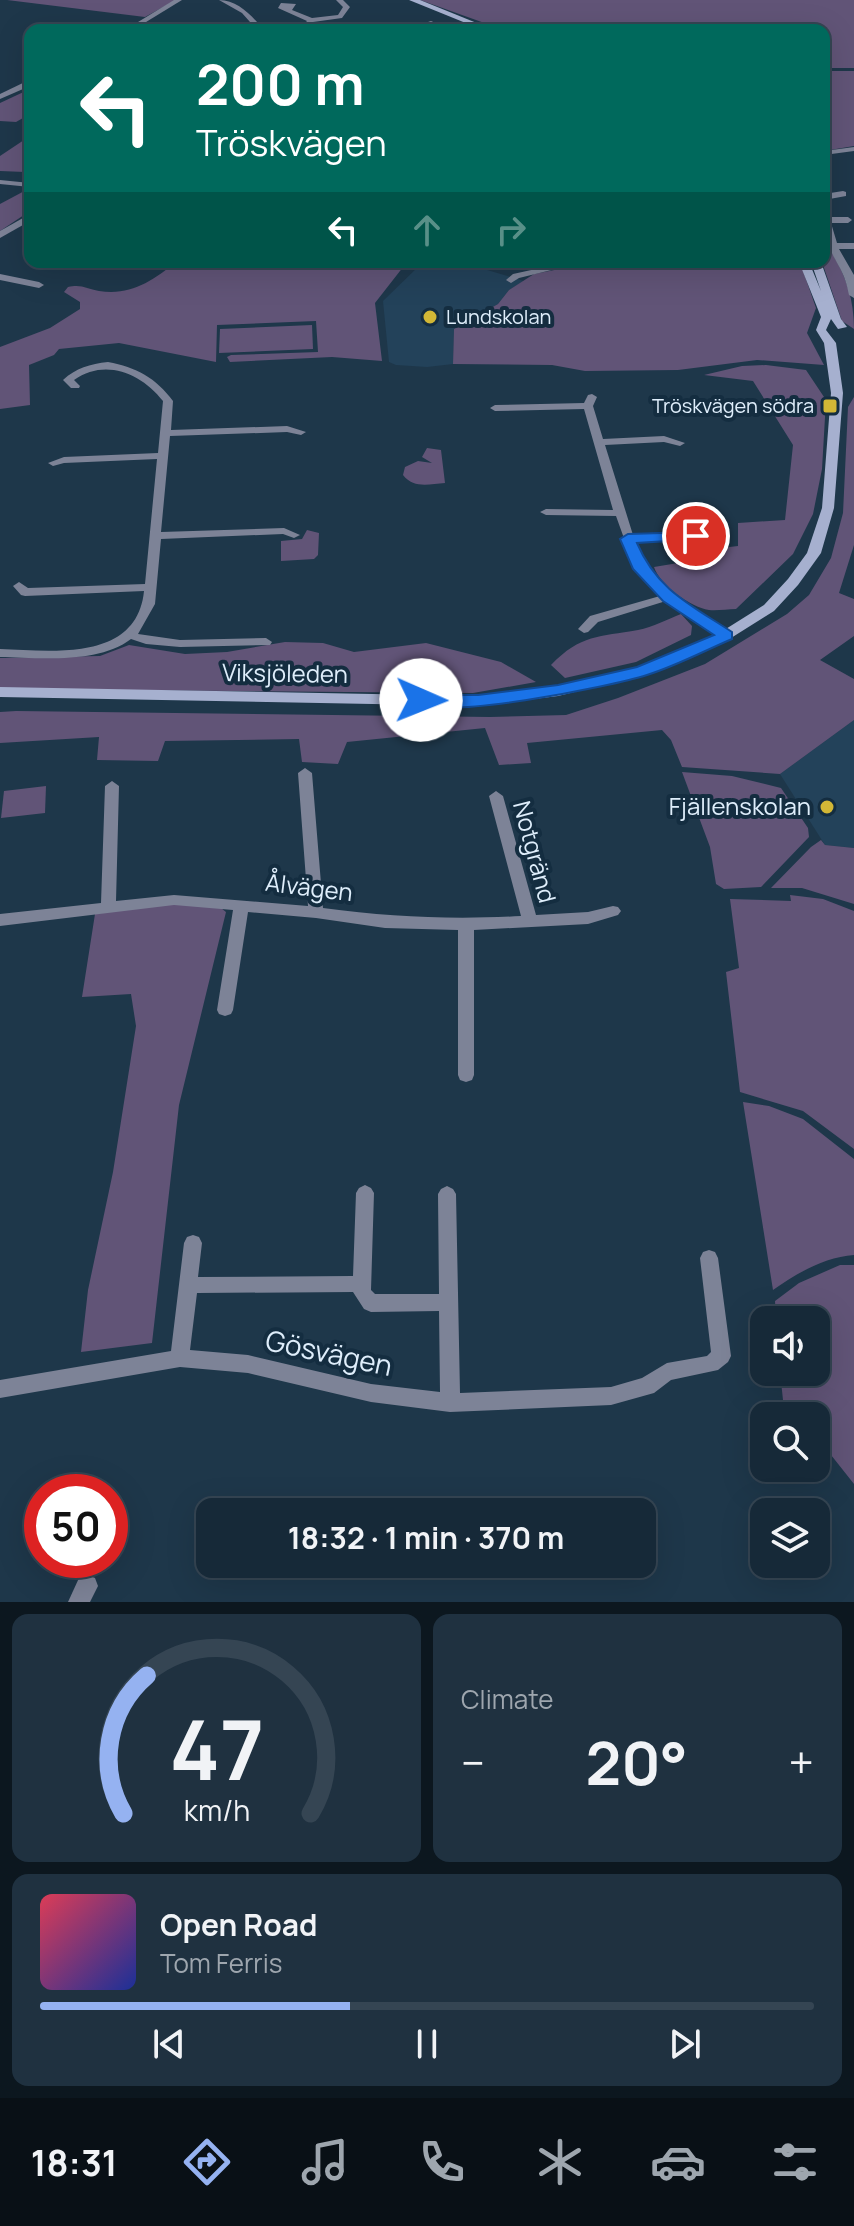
<!DOCTYPE html>
<html lang="en">
<head>
<meta charset="utf-8">
<style>
  body { margin:0; font-family:Manrope,sans-serif; background:#1f3140; color:#f1f3f6; height:100vh; display:flex; flex-direction:column; font-size:30px; white-space:nowrap }
  * { box-sizing:border-box; margin:0 }
  p { font-size:26px; color:#9ea6ae }
  .icon { flex:none; width:44px; height:44px; fill:none; stroke:currentColor; stroke-width:2; stroke-linecap:round; stroke-linejoin:round }
  .map { position:relative; height:1602px; overflow:hidden }
  .side { display:flex; flex-direction:column; gap:12px; padding:12px; background:#0c171f; flex:1 }
  .side>* { flex:none }
  .banner { position:absolute; left:24px; top:24px; width:806px; height:244px; border-radius:16px; box-shadow:0 8px 32px #0002,0 0 0 2px #354553; background:#00695c; color:#fff; overflow:hidden }
  .fabs { position:absolute; left:750px; top:1306px; display:grid; gap:16px }
  .fabs a { display:grid; place-items:center; width:80px; height:80px; border-radius:16px; background:#162938; box-shadow:0 8px 32px #0002,0 0 0 2px #354553; font-size:40px }
  .speed { position:absolute; left:24px; top:1474px; display:flex; gap:16px; font-size:40px; font-weight:700; text-align:center }
  .speed>* { display:grid; place-content:center; width:104px; height:104px; border-radius:50%; background:#162938; box-shadow:0 8px 32px #0002,0 0 0 2px #354553; line-height:1 }
  .speed .limit { border:12px solid #d22; background:#fff; color:#111 }
  .pin { position:absolute; display:grid; place-items:center; width:68px; height:68px; color:#fff; margin:-34px; border:4px solid #fff; border-radius:50%; box-shadow:0 2px 8px #0007 }
  .me { position:absolute; width:88px; margin:-44px; rotate:91deg; stroke-linejoin:round; filter:drop-shadow(0 0 6px #0008) }
  .turn { display:flex; align-items:center; gap:28px; height:168px; padding:0 40px; font-size:36px }
  .turn .icon { width:104px; height:104px; stroke-width:2.5 }
  .turn b { display:block; font-size:56px; line-height:68px }
  .lanes { display:flex; align-items:center; height:76px; padding:0 40px; background:#0003; justify-content:center; gap:40px; direction:ltr }
  .lanes .off { opacity:.35 }
  .big { font-size:60px; font-weight:700; line-height:1.1 }
  .side .widget { flex:1; display:flex; flex-direction:column; justify-content:center; gap:12px; min-width:0; padding:0 28px; border-radius:16px; background:#1f3140 }
  .side .dial { align-items:center; gap:0 }
  .dial svg { height:208px; overflow:visible; fill:none; stroke:#354553; stroke-width:7; stroke-linecap:round; text-anchor:middle }
  .dial text { fill:#f1f3f6; stroke:none }
  .song { display:flex; align-items:center; gap:24px }
  .cover { width:96px; height:96px; border-radius:12px; background:linear-gradient(135deg,hsl(350 70% 55%),hsl(230 70% 35%)) }
  .played { height:8px; border-radius:4px; background:linear-gradient(90deg,#95b2f1 40%,#354553 40%) }
  .keys { display:flex; justify-content:space-around; direction:ltr }
  .heat { display:flex; justify-content:space-between; align-items:center; font-size:44px; direction:ltr }
  .side .tiles { flex:1; display:grid; gap:12px; grid-template-columns:1fr 1fr }
  .widget:last-child { grid-column:span 2 }
  .trip { position:absolute; left:196px; top:1498px; width:460px; height:80px; border-radius:16px; background:#162938; box-shadow:0 8px 32px #0002,0 0 0 2px #354553; font-weight:700; line-height:80px; text-align:center }
  .tabs { display:flex; height:128px; justify-content:space-around; align-items:center; background:#091016; color:#9ea6ae }
  .tabs .icon { width:56px; height:56px }
  .tabs .on { color:#95b2f1 }
  .tabs b { font-size:36px; color:#f1f3f6 }
  .map>svg:first-child { display:block }
  .built { fill:#23425a }
  .green { fill:#615477 }
  .lines { fill:none; stroke-linecap:round; stroke-linejoin:round }
  .street { fill:#7d8397; fill-rule:evenodd }
  .secondary { fill:#a6b0cf; fill-rule:evenodd }
  .route { fill:#1a73e8; stroke:#114b97; stroke-width:2 }
  .poi-dot { fill:#d2b736; stroke:#142d40; stroke-width:3 }
  .labels { text-anchor:middle; stroke-width:8; stroke-linejoin:round; paint-order:stroke }
  .far-poi-label { font-size:20px; fill:#dfeefb; stroke:#142d40; text-anchor:start }
  .street-label { font-size:24px; fill:#dfeefb; stroke:#142d40 }
  .poi-label { font-size:24px; fill:#dfeefb; stroke:#142d40; text-anchor:end }
  .near-street-label { font-size:28px; fill:#dfeefb; stroke:#142d40 }
</style>
</head>
<body>
<div class="map">
<svg width="854" height="1602" viewBox="0 0 854 1602">
  <rect width="100%" height="100%" fill="#1e374a"/>
  <g class="built">
    <polygon points="467,264 524,281 509,290 498,304 454,329 453,364 427,367 396,365 389,362 383,301 419,266"/>
    <polygon points="854,720 854,848 825,845 780,774"/>
  </g>
  <g class="green">
    <polygon points="7,0 176,0 145,17"/>
    <polygon points="420,0 854,0 854,68 824,68 824,30 504,30"/>
    <polygon points="824,71 854,71 854,146 824,151"/>
    <polygon points="30,89 30,114 16,122 0,121 0,103"/>
    <polygon points="30,136 30,166 25,172 0,171 0,156"/>
    <polygon points="30,188 30,211 0,231 0,204"/>
    <path d="M824,240C843,269 854,294 854,329L842,321L822,262H824Z"/>
    <path d="M176,262H407L375,303L382,361L332,357L230,362L227,357L231,355L318,352L316,321L217,325L216,362L119,343L59,349L54,355L29,365L30,405L0,409V347L50,328L80,309V302L64,292L68,287C82,284 87,289 99,291C131,296 152,281 176,262Z"/>
    <polygon points="595,262 800,262 816,308 807,333 824,365 757,360 678,370 585,371 552,365 453,364 454,329 498,304 509,290 534,274"/>
    <polygon points="312,325 313,349 219,353 220,329"/>
    <path d="M766,365L806,370L826,400L822,469L813,514L793,554L736,609C727,609 717,611 709,610C690,607 660,585 654,567L702,559L704,550L738,546V523L785,520L793,445L753,381L704,375L742,366Z"/>
    <polygon points="854,397 854,545 839,593 854,599 854,636 820,660 854,679 854,720 780,774 682,767 671,740 662,730 527,743 531,763 499,765 485,728 347,742 338,764 302,762 299,739 165,741 158,761 97,760 99,737 0,743 0,712 16,711 490,717 566,715 618,698 705,664 787,614 809,595 831,558 843,513 848,407"/>
    <path d="M427,448L441,450L445,483C429,484 414,489 403,475L405,467L418,461L432,463L422,457Z"/>
    <polygon points="307,530 319,533 318,555 314,559 281,561 281,541 302,539"/>
    <path d="M681,614L692,626L691,635L636,662L565,678L551,665C581,634 599,637 638,630C653,627 668,619 681,614Z"/>
    <polygon points="285,642 323,643 354,652 426,643 501,662 536,682 473,693 0,689 0,658 100,656 129,645 185,654 227,652"/>
    <polygon points="682,772 732,776 781,788 808,828 809,837 761,887 724,889 716,884 710,847"/>
    <polygon points="46,786 45,813 1,818 4,791"/>
    <polygon points="821,840 825,845 854,848 854,904 802,888 771,888 811,847"/>
    <polygon points="790,895 823,899 854,911 854,1149 803,1111 740,1092 726,972 739,968 730,899 791,901"/>
    <polygon points="175,903 217,905 226,912 179,1105 152,1343 81,1352 88,1290 113,1172 136,1026 131,994 82,997 95,914"/>
    <path d="M743,1102L769,1106L803,1119L854,1159V1255C825,1257 797,1273 773,1290Z"/>
    <polygon points="840,1265 854,1265 854,1484 816,1436 816,1416 797,1416 783,1400 780,1372 816,1372 816,1320 776,1320 775,1301 799,1283"/>
  </g>
  <g class="lines">
    <g class="street">
      <polygon points="174,0 182,0 133,30 125,30"/>
      <path d="M219,0C238,0 252,16 264,30H257L242,13Z"/>
      <polygon points="336,0 343,0 350,7 342,18 313,22 306,30 299,30 307,21 278,8 281,3 296,4 292,10 312,18 338,15 343,7"/>
      <polygon points="431,21 451,30 442,30 431,25 413,30 410,28"/>
      <polygon points="27,81 30,81 30,86 0,99 0,94"/>
      <polygon points="854,147 854,151 824,155 824,151"/>
      <polygon points="0,180 30,183 30,187 0,184"/>
      <polygon points="843,191 846,192 846,196 824,200 824,194"/>
      <path d="M824,208L828,211L830,217H848L852,220L848,223H831L837,243H854V249H839L854,275V298L849,295C845,272 838,267 829,247C824,235 824,222 824,208Z"/>
      <polygon points="30,214 30,221 0,238 0,231"/>
      <polygon points="568,262 584,262 519,278 511,283 506,280 513,274"/>
      <polygon points="0,274 39,282 44,285 39,288 0,280"/>
      <path d="M108,362C136,367 156,378 173,401L171,430L287,426L306,432L301,435L287,432L170,436L161,532L284,528L300,535L294,538L283,534L161,539L155,604L138,634L180,640L266,638L272,642L270,645L180,647L146,644L131,639C99,664 39,658 0,657V649C52,651 137,662 144,591L25,596L21,595L13,586L19,582L28,588L145,584L157,459L64,463L53,466L48,463L64,457L158,453L163,401C141,373 105,358 74,380L80,386L79,388H71L63,380C76,368 90,364 108,362Z"/>
      <path d="M592,394L597,397L593,406L603,439L664,436L685,443L680,446L664,442L605,445L633,535C660,534 703,525 727,540L721,543L696,539L635,542L646,568L672,594L730,632L732,635L730,638H722L666,601L598,622L588,632L584,633L578,629L590,616L660,596L635,569L616,516L546,515L540,512L546,509L613,510L584,409L495,411L490,408L495,405L584,403L588,395Z"/>
      <path d="M305,768L312,773L323,908C392,917 452,920 521,916L489,796L496,791L503,796L536,915L588,912L613,906L618,907L621,911L618,915L588,924L474,930V1075L472,1080L466,1082L460,1080L458,1075V930L385,928L316,918L248,912L233,1010L231,1014L225,1016L219,1014L217,1010L233,910L174,905L0,926V914L101,903L105,786L112,781L119,786L116,901L174,895L308,906L298,773Z"/>
      <path d="M365,1185L371,1188L374,1193L371,1290L375,1294H439L438,1194L441,1189L447,1186L453,1189L456,1194L460,1393L611,1387L642,1378L667,1363L707,1356L711,1352L700,1258L703,1252L709,1250L715,1252L718,1258L731,1356L728,1362L718,1370L671,1380L654,1393L611,1405L450,1412L371,1402L248,1373L180,1367L0,1398V1380L171,1351L184,1243L187,1237L193,1235L199,1237L202,1243L198,1277L353,1276L356,1193L359,1188ZM353,1292L364,1309L371,1312L439,1311L440,1392L371,1384L248,1355L190,1350L197,1293Z"/>
      <polygon points="87,1575 95,1578 98,1586 90,1602 68,1602 79,1578"/>
    </g>
    <g class="secondary">
      <polygon points="409,0 420,0 494,30 483,30"/>
      <polygon points="799,262 809,262 821,291 811,262 821,262 841,319 847,327 838,329 831,319 826,330 836,343 843,393 834,508 821,553 798,585 774,611 731,638 647,674 558,696 478,706 0,697 0,687 478,696 558,686 637,668 721,632 764,605 788,579 807,553 822,508 831,393 824,343 816,330 821,317"/>
    </g>
  </g>
  <path class="route" d="M696,532L701,533V539L637,543C657,590 691,605 732,632V639C704,651 676,666 647,675C613,686 434,723 413,700L421,695H478L558,685L637,667L714,635L663,601L633,569L620,539L628,534Z"/>
  <g class="poi-dot">
    <circle cx="430" cy="317" r="8"/>
    <rect x="822" y="398" width="16" height="16" rx="4"/>
    <circle cx="827" cy="807" r="8"/>
  </g>
  <g class="labels">
    <g class="far-poi-label">
      <text x="446" y="324">Lundskolan</text>
      <text x="814" y="413" text-anchor="end">Tröskvägen södra</text>
    </g>
    <g class="street-label">
      <text transform="translate(285 674) rotate(1)" y="8">Viksjöleden</text>
      <text transform="translate(534 852) rotate(75)" y="8">Notgränd</text>
      <text transform="translate(309 888) rotate(7)" y="8">Ålvägen</text>
    </g>
    <g class="poi-label">
      <text x="811" y="815">Fjällenskolan</text>
    </g>
    <g class="near-street-label">
      <text transform="translate(329 1353) rotate(12)" y="10">Gösvägen</text>
    </g>
  </g>
</svg>
<div class="fabs">
<a><svg class="icon" aria-label="sound" viewBox="0 0 24 24"><path d="M4 9h4l5-4v14l-5-4H4zM17 9q2 3 0 6"/></svg></a>
<a><svg class="icon" aria-label="search" viewBox="0 0 24 24"><circle cx="10" cy="10" r="6"/><path d="M15 15l6 6"/></svg></a>
<a><svg class="icon" aria-label="layers" viewBox="0 0 24 24"><path d="M12 4l9 5-9 5-9-5zM3 14l9 5 9-5"/></svg></a>
</div>
<div class="speed"><div class="limit">50</div></div>
<div class="pin" style="left:696px;top:536px;background:#d93025"><svg class="icon" aria-label="arrive" viewBox="0 0 24 24"><path d="M6 21V4h12l-3 4 3 4H6"/></svg></div>
<svg class="me" style="left:421px;top:700px" viewBox="-20 -20 40 40"><circle r="19" fill="#fff"/><path d="M0-13L10 11 0 6-10 11z" fill="#1a73e8"/></svg>
<div class="trip">18:32 · 1 min · 370 m</div>
<div class="banner">
<div class="turn"><svg class="icon" aria-label="left" viewBox="0 0 24 24"><path d="M17 20v-9H6M10 6l-5 5 5 5"/></svg><div><b>200 m</b>Tröskvägen</div></div>
<div class="lanes"><svg class="icon" aria-label="left" viewBox="0 0 24 24"><path d="M17 20v-9H6M10 6l-5 5 5 5"/></svg><svg class="icon off" aria-label="ahead" viewBox="0 0 24 24"><path d="M12 20V5M6 11l6-6 6 6"/></svg><svg class="icon off" aria-label="right" viewBox="0 0 24 24"><path d="M7 20v-9h11M14 6l5 5-5 5"/></svg></div>
</div>
</div>
<section class="side">
<div class="tiles">
<div class="widget dial"><svg viewBox="0 0 100 80">
<path d="M14 69A42 42 0 1 1 86 69"/>
<path d="M14 69A42 42 0 0 1 23 16" stroke="#95b2f1"/>
<text x="50" y="56" font-size="32" font-weight="700">47</text>
<text x="50" y="72" font-size="11">km/h</text>
</svg></div>
<div class="widget"><p>Climate</p>
<div class="heat"><a>−</a><b class="big">20°</b><a>+</a></div>
</div>
<div class="widget">
<div class="song"><i class="cover"></i><div><b>Open Road</b><p>Tom Ferris</p></div></div>
<div class="played"></div>
<div class="keys"><svg class="icon" aria-label="previous" viewBox="0 0 24 24"><path d="M18 5L8 12l10 7zM5 5v14"/></svg><svg class="icon" aria-label="pause" viewBox="0 0 24 24"><path d="M8 5v14M16 5v14"/></svg><svg class="icon" aria-label="next" viewBox="0 0 24 24"><path d="M6 5l10 7-10 7zM19 5v14"/></svg></div>
</div>
</div>
</section>
<nav class="tabs">
<b>18:31</b>
<svg class="icon on" aria-label="directions" viewBox="0 0 24 24"><path d="M12 3l9 9-9 9-9-9zM9 14v-3h6M13 9l2 2-2 2"/></svg>
<svg class="icon" aria-label="music" viewBox="0 0 24 24"><path d="M9 18V5l10-2v13"/><circle cx="6" cy="18" r="3"/><circle cx="16" cy="16" r="3"/></svg>
<svg class="icon" aria-label="phone" viewBox="0 0 24 24"><path d="M5 4h4l2 5-3 2q2 4 5 5l2-3 5 2v4C11 20 4 13 5 4z"/></svg>
<svg class="icon" aria-label="climate" viewBox="0 0 24 24"><path d="M12 3v18M4 7l16 10M4 17L20 7"/></svg>
<svg class="icon" aria-label="car" viewBox="0 0 24 24"><path d="M5 17H2v-5l4-1 3-4h7l3 4 3 1v5h-3M9 17h6M6 11h13"/><circle cx="7" cy="17" r="2"/><circle cx="17" cy="17" r="2"/></svg>
<svg class="icon" aria-label="filters" viewBox="0 0 24 24"><path d="M4 7h16M4 17h16"/><circle cx="9" cy="7" r="2"/><circle cx="15" cy="17" r="2"/></svg>
</nav>
</body>
</html>
